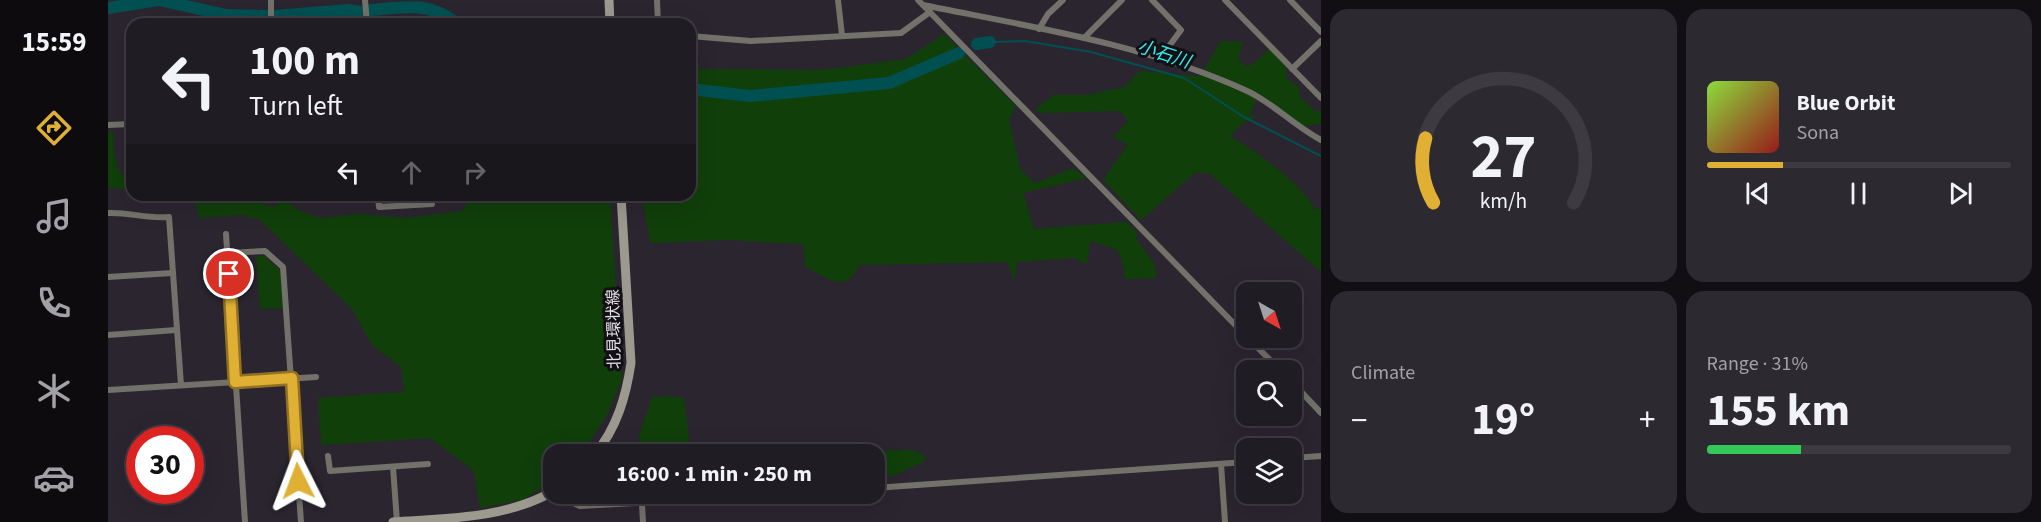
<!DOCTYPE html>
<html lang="en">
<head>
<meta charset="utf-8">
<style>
  body { margin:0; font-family:"Source Sans 3","Noto Sans JP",sans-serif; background:#2d2931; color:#f1f3f6; height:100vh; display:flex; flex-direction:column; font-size:22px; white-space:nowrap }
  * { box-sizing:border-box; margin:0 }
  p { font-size:20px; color:#a2a1a6 }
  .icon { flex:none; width:33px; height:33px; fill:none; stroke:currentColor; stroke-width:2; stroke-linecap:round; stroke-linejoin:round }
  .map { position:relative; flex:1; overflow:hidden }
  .drawer { display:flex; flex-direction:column; gap:9px; padding:9px; background:#120f14; width:720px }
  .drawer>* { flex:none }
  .guide { position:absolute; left:18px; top:18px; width:570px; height:183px; border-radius:18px; box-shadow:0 6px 24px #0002,0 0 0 2px #3d3a41; background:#201c24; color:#f1f3f6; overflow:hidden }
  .needle { width:39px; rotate:141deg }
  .fabs { position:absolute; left:1128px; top:282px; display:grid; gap:12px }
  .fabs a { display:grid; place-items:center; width:66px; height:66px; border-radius:12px; background:#201c24; box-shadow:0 6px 24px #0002,0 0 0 2px #3d3a41; font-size:30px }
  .speed { position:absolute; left:18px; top:426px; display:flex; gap:12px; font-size:30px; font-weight:700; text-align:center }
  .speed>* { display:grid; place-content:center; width:78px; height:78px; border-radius:50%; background:#201c24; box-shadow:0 6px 24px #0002,0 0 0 2px #3d3a41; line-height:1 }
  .speed .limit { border:9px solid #d22; background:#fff; color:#111 }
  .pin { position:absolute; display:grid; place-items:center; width:51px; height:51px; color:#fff; margin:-26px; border:3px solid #fff; border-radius:50%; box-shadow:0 2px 6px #0007 }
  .me { position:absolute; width:66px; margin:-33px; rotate:357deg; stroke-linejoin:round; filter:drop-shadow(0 0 4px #0008) }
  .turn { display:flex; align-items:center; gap:21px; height:126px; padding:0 24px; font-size:27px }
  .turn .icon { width:78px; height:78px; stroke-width:2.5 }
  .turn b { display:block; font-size:42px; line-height:51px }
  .lanes { display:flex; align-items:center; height:57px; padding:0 24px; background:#0003; justify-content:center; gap:30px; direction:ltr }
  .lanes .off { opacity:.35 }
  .big { font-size:45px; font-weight:700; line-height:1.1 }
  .drawer .tile { flex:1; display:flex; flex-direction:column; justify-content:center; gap:9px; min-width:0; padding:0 21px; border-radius:18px; background:#2d2931 }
  .drawer .dial { align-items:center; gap:0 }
  .dial svg { height:156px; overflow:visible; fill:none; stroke:#3d3a41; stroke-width:7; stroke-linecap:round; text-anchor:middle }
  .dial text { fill:#f1f3f6; stroke:none }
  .song { display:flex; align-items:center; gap:18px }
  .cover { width:72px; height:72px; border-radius:9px; background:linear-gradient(135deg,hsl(90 70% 55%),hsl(0 70% 35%)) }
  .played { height:6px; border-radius:3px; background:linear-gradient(90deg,#e0b034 25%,#3d3a41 25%) }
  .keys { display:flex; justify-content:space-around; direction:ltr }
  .heat { display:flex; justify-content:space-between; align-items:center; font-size:33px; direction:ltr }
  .charge { height:9px; border-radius:4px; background:linear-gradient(90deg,#34c759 31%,#3d3a41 0) }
  .drawer .tiles { flex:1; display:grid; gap:9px; grid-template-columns:repeat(2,1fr) }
  .trip { position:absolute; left:435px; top:444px; width:342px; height:60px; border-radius:18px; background:#201c24; box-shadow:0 6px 24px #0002,0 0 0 2px #3d3a41; font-weight:700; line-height:60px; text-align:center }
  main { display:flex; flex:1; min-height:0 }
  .menu { display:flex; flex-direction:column; width:108px; justify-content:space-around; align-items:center; background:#0d0b0e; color:#a2a1a6 }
  .menu .icon { width:42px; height:42px }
  .menu .selected { color:#e0b034 }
  .menu b { font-size:27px; color:#f1f3f6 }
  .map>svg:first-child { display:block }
  .green { fill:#103f0a }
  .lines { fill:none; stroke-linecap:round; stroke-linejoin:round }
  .stream { stroke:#005052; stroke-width:2 }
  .river { stroke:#005052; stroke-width:12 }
  .minor { stroke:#72716a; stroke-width:6 }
  .secondary { stroke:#9c9a8f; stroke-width:9 }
  .route-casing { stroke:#927222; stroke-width:15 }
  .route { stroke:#e0b034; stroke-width:10 }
  .labels { text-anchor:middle; stroke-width:6; stroke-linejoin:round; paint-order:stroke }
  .street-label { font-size:16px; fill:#e5e0e8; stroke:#121015 }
  .water-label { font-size:18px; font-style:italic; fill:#2cf2f5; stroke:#121015 }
</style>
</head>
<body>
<main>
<nav class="menu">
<b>15:59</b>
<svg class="icon selected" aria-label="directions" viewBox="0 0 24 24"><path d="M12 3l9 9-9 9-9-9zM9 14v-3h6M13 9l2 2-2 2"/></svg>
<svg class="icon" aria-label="music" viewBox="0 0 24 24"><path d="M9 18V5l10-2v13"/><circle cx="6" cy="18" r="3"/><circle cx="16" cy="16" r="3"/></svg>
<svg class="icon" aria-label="phone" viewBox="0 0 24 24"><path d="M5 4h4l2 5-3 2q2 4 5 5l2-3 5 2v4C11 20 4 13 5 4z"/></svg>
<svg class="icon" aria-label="climate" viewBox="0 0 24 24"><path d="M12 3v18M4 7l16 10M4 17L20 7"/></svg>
<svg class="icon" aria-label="car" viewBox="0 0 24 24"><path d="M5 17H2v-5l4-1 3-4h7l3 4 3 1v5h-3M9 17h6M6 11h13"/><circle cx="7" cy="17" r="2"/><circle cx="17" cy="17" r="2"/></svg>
</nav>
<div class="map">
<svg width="1213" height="522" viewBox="0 0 1213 522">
  <rect width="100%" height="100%" fill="#2b2530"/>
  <g class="green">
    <path d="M836,34L908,106L901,119L912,169L927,183L965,168L979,178L915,193L926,229L1018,222L1029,232L1028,239L1047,265L1048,278L1017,279L1014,260L1008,249L982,241L979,264L966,258L909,262L906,281L899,262L751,265C739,295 718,278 697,266L695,244L620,240L542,243L534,195H582V69L713,70L798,59Z"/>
    <path d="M1113,41L1135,42L1130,60L1139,66L1148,62L1161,49L1178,67V78L1192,88L1191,96L1207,111H1213V124L1195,126L1150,95L1142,115L1148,118L1136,122L1122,136C1154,156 1188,179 1208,210L1213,208V272L1102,174L1088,172L1033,220L995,180L1020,144L1005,138L1020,121L1012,111L932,113L927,109L946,95H978L1017,87L1031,71L1092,76Z"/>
    <path d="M0,132H5C5,153 6,171 24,184L23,190L0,188Z"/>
    <polygon points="65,195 124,195 166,207 175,198 190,210 213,218 251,214 298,218 354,211 364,195 502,195 514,379 500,413 474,454 446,454 445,482 414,500 372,508 366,471 322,438 213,445 210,398 296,392 293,367 263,344 244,309 152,220 133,215 91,218 89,205"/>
    <polygon points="148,256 156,256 172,270 175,308 152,309"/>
    <polygon points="562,396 576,398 583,454 532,454 531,436 544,397"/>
    <polygon points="804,450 818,456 815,462 787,475 767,479 766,454 751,454 754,451"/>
  </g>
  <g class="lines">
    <polyline class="stream" points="882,42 917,41 983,52 1076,78 1136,117 1213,156"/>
    <g class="river">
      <polyline points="51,0 118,15 158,16"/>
      <polyline points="0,8 50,0"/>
      <path d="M263,10C296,7 322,1 349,24"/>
      <polyline points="166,16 240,10 253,12"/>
      <polyline points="869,44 882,42"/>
      <polyline points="582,89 642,96 781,83 851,53"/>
    </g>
    <g class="minor">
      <polyline points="257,0 259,24"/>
      <polyline points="549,0 550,24"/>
      <polyline points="730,0 734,35"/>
      <polyline points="810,0 1138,336"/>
      <polyline points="1044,0 1073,30 1053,57"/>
      <polyline points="1117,0 1213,98"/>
      <polyline points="1182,0 1213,32"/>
      <path d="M815,5C924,27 1035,44 1137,90C1163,101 1186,126 1213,140"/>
      <polyline points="163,24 163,0"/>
      <polyline points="931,29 940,14 955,0"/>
      <polyline points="582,36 643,41 793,33 822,12"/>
      <polyline points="976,38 1014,0"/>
      <polyline points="1184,69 1213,41"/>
      <polyline points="0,125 24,124"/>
      <polyline points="270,195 271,207 324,204 324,195"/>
      <path d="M0,213C21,212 39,219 61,217L73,385"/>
      <polyline points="118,234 137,522"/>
      <polyline points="120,253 157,251 175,267 193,522"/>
      <polyline points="0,277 64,273"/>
      <polyline points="0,335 68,330"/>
      <polyline points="1140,338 1172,370"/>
      <polyline points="1184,382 1213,413"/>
      <polyline points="0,390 208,377"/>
      <polyline points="220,456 222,471 320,464"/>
      <polyline points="1184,458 1213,456"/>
      <polyline points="1113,464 1117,522"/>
      <polyline points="285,467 289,522"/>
      <polyline points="766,488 1138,462"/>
      <polyline points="454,494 459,500 472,506 692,494"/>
      <polyline points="534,505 535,522"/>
    </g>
    <g class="secondary">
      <polyline points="501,0 502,24"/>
      <path d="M487,454C509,428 518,396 523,363L513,195"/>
      <path d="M285,522C341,518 396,519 446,491"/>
    </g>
  </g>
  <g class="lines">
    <defs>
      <polyline id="route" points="121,274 127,382 184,378 190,481"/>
    </defs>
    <use href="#route" class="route-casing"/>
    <use href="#route" class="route"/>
  </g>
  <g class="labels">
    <g class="street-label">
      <text transform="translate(505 329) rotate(-91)" y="6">北見環状線</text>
    </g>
    <g class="water-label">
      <text transform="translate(1056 54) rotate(18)" y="6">小石川</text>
    </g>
  </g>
</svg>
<div class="fabs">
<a><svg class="needle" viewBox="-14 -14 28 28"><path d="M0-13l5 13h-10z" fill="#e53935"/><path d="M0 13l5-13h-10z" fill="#a2a1a6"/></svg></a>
<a><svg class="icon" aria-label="search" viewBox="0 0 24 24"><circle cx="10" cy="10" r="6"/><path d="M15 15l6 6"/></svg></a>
<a><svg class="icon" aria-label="layers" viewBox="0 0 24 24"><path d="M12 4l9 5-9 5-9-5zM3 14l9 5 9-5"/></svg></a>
</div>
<div class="speed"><div class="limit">30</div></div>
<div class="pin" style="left:121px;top:274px;background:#d93025"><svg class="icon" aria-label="arrive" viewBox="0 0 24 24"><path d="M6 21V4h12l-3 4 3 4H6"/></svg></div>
<svg class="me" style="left:190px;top:481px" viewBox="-20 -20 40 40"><path d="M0-17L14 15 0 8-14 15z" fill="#e0b034" stroke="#fff" stroke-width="4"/></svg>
<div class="trip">16:00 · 1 min · 250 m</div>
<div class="guide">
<div class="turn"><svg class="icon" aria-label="left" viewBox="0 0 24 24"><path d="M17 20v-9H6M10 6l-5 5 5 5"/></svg><div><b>100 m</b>Turn left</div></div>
<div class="lanes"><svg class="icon" aria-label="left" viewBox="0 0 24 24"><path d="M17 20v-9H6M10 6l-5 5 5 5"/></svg><svg class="icon off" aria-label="ahead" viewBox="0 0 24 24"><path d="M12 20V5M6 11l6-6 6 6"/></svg><svg class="icon off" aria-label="right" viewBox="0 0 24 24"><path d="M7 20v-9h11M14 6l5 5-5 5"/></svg></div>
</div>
</div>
<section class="drawer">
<div class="tiles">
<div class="tile dial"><svg viewBox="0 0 100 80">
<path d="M14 69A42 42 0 1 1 86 69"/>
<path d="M14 69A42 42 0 0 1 10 36" stroke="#e0b034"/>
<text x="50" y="56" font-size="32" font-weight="700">27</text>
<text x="50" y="72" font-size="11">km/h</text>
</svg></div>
<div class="tile">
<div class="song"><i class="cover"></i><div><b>Blue Orbit</b><p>Sona</p></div></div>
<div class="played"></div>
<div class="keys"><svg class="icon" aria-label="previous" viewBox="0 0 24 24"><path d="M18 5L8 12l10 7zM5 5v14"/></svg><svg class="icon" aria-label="pause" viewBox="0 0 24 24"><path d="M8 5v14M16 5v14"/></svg><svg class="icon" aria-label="next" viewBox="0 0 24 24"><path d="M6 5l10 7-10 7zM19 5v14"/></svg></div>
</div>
<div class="tile"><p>Climate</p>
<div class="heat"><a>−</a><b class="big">19°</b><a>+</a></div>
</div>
<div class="tile"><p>Range · 31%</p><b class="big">155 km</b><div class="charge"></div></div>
</div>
</section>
</main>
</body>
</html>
